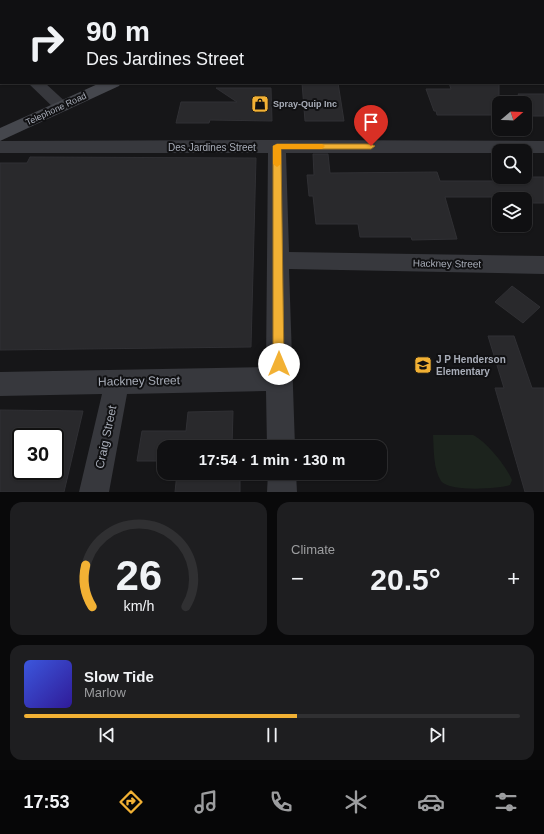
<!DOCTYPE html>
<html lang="en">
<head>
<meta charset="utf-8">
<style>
  body { margin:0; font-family:Helvetica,sans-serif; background:#1e1e20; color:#f1f3f6; height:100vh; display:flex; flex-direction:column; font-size:15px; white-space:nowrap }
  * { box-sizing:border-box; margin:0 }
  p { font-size:13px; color:#9c9d9f }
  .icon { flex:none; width:22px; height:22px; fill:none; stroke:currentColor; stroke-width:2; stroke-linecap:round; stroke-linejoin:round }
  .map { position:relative; height:492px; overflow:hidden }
  .details { display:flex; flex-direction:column; gap:10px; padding:10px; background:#09090a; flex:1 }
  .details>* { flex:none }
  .banner { position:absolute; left:0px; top:0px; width:544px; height:84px; box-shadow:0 1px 3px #0004,0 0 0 1px #303032; background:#101012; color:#f1f3f6; overflow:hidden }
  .needle { width:26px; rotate:71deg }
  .tools { position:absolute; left:492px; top:96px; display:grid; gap:8px }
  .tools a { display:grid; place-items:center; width:40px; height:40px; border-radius:8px; background:#101012; box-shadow:0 1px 3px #0004,0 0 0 1px #303032; font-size:20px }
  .speed { position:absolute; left:12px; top:428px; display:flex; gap:8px; font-size:20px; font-weight:700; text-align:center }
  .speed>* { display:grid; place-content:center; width:52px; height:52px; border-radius:50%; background:#101012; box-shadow:0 1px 3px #0004,0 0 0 1px #303032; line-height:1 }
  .speed .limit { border:2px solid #111; border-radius:6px; background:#fff; color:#111 }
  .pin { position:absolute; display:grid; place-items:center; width:34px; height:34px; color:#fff; margin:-41px -17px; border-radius:50% 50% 50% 0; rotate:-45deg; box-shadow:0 0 4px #0007 }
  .pin .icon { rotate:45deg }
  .me { position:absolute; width:44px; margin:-22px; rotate:0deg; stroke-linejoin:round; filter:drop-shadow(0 0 3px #0008) }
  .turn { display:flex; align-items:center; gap:14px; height:84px; padding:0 20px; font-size:18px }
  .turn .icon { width:52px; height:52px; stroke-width:2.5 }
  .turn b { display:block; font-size:28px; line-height:34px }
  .big { font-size:30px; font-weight:800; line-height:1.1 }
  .details .widget { flex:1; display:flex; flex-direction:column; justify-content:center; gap:6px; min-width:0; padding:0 14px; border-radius:12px; background:#1e1e20 }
  .details .dial { align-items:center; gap:0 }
  .dial svg { height:104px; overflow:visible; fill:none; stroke:#303032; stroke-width:7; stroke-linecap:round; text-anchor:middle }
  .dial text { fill:#f1f3f6; stroke:none }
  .song { display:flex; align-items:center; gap:12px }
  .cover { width:48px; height:48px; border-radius:6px; background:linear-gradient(135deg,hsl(230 70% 55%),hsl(250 70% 35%)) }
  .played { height:4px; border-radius:2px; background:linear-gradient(90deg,#f2b134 55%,#303032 55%) }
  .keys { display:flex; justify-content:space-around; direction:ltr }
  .heat { display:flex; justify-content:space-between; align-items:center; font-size:22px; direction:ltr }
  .details .tiles { flex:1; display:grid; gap:10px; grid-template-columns:1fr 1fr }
  .widget:last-child { grid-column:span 2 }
  .trip { position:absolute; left:157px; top:440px; width:230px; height:40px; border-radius:12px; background:#101012; box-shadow:0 1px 3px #0004,0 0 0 1px #303032; font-weight:800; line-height:40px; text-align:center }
  .tab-bar { display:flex; height:64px; justify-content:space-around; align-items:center; background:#060607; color:#9c9d9f }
  .tab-bar .icon { width:28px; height:28px }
  .tab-bar .selected { color:#f2b134 }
  .tab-bar b { font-size:18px; color:#f1f3f6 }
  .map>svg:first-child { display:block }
  .green { fill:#1c231d }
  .building { fill:#29292c; stroke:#303034; fill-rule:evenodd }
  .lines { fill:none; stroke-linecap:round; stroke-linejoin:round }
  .service { fill:#37383d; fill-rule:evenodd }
  .minor { fill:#37383d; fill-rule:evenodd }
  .secondary { fill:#45474d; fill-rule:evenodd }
  .route { fill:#f2b134; stroke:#9d7322 }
  .slow { fill:#f59e0b }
  .labels { text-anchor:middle; stroke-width:4; stroke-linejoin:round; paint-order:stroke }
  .far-poi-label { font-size:9px; font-weight:bold; fill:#a8adb8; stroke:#111113; text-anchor:start }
  .far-street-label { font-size:9px; fill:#a8adb8; stroke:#111113 }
  .street-label { font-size:10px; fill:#a8adb8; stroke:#111113 }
  .poi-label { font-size:10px; font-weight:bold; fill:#a8adb8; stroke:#111113; text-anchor:start }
  .near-street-label { font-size:12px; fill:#a8adb8; stroke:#111113 }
</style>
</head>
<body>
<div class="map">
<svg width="544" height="492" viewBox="0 0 544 492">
  <rect width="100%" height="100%" fill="#161618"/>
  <path class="green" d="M433,435H473C487,442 506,466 512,480L510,485C498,489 449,492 441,481C433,468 434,450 433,435Z"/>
  <g class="building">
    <polygon points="302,83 338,83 344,121 305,121"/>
    <polygon points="449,83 499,83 499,115 437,115 436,111 434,111 426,89 451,89"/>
    <polygon points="216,88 271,88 272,121 210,120 209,123 176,123 181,102 237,102"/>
    <polygon points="518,94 544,94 544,116 529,116 525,108 525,103 523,103"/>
    <polygon points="313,154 328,154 330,173 437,172 440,181 507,181 505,177 544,177 544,203 525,203 525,199 515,199 514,197 445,197 457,239 412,240 411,237 360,237 358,224 316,224 313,196 309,196 307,175 314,175"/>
    <polygon points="30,157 256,158 251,347 0,350 0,163 27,163"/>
    <polygon points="512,286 540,307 523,323 495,302"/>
    <polygon points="488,336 514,336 532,388 544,388 544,492 525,492 495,388 504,388"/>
    <path d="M0,410L83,411L64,492H0ZM21,437H55V471H21Z"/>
    <polygon points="233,411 232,447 164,447 164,461 137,461 142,431 186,431 188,412"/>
    <polygon points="177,473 240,473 240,492 175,492"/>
  </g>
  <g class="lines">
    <g class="service">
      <polygon points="345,0 352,0 353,1 346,1"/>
      <polygon points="543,6 544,6 543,11"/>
      <rect x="543" y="26" width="1" height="6"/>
      <rect x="543" y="48" width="1" height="4"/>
    </g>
    <g class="minor">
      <rect x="265" y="0" width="14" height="1"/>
      <rect x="0" y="2" width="1" height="8"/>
      <rect x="0" y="48" width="1" height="9"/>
      <polygon points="28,83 45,83 70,106 68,110 62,111 56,110"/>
      <polygon points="277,140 544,141 544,153 525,153 525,151 499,151 499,153 286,153 289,252 544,256 544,274 289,269 295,447 267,447 266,391 127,394 109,492 79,492 102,394 0,396 0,372 266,367 268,153 0,153 0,141"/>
      <polygon points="268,473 296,473 297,492 267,492"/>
    </g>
    <g class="secondary">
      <polygon points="287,0 302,0 286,1"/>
      <polygon points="100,83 121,83 119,86 0,141 0,128"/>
    </g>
  </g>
  <polygon class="route" points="277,144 371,144 375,146 371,149 281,149 284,364 282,367 279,369 275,367 273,364 273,146"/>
  <polygon class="slow" points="277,144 322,144 325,146 322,149 281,149 281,164 277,167 273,164 273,146"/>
  <defs>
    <symbol id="shop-square" viewBox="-11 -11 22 22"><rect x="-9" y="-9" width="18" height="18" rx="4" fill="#f2b134" stroke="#111113"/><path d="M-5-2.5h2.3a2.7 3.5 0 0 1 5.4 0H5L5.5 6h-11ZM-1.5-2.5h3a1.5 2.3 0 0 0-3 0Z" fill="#111"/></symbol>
    <symbol id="school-square" viewBox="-11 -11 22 22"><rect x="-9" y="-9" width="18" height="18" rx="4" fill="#f2b134" stroke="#111113"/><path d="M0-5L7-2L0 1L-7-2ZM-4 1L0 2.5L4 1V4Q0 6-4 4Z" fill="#111"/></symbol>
  </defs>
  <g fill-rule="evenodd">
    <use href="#shop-square" x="250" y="94" width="20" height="20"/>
    <use href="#school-square" x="413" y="355" width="20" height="20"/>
  </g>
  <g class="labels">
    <g class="far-poi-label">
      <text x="273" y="107">Spray-Quip Inc</text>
    </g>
    <g class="far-street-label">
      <text transform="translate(56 109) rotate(-25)" y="3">Telephone Road</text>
    </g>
    <g class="street-label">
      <text x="212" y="151">Des Jardines Street</text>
      <text transform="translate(447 263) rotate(1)" y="4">Hackney Street</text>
    </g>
    <g class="poi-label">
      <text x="436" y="363">J P Henderson<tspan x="436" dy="12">Elementary</tspan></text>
    </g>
    <g class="near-street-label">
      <text transform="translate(139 381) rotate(-1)" y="4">Hackney Street</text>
      <text transform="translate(106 437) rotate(-78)" y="4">Craig Street</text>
    </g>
  </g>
</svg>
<div class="tools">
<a><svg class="needle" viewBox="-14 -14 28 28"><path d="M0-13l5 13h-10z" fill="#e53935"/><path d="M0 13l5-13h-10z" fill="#9c9d9f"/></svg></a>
<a><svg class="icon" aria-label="search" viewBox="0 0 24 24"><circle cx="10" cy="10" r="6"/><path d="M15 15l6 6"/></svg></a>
<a><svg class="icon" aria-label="layers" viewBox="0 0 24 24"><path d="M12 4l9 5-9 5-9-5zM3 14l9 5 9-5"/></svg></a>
</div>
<div class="speed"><div class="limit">30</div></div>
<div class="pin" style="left:371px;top:146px;background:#d93025"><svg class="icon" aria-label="arrive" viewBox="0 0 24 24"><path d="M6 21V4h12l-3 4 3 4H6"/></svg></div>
<svg class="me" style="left:279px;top:364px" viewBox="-20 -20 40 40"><circle r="19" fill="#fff"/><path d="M0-13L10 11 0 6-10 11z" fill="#f2b134"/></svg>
<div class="trip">17:54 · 1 min · 130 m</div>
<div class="banner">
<div class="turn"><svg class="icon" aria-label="right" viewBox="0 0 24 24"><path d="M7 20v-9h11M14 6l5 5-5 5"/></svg><div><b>90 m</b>Des Jardines Street</div></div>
</div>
</div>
<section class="details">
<div class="tiles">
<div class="widget dial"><svg viewBox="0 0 100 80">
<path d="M14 69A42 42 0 1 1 86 69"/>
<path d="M14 69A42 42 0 0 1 9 37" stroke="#f2b134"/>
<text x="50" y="56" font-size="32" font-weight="700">26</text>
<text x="50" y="72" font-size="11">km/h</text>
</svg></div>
<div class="widget"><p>Climate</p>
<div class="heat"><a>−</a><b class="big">20.5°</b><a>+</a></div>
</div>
<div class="widget">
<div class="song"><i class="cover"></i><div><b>Slow Tide</b><p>Marlow</p></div></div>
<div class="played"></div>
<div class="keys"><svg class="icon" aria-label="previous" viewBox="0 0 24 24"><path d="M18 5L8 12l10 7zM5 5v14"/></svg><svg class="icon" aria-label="pause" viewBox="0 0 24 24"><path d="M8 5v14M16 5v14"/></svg><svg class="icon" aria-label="next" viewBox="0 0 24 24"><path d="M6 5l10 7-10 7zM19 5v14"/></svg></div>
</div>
</div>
</section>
<nav class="tab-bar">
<b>17:53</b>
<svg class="icon selected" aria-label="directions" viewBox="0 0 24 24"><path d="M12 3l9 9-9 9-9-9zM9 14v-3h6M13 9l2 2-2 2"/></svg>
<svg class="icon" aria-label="music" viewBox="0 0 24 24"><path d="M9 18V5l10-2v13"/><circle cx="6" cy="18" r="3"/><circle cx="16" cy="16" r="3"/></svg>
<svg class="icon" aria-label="phone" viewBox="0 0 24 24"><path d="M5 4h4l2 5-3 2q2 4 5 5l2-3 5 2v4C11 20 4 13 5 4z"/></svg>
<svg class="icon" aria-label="climate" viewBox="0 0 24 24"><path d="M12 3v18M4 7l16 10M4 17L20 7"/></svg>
<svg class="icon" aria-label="car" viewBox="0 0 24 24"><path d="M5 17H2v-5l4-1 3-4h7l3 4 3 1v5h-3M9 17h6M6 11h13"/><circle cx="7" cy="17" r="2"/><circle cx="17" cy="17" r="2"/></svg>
<svg class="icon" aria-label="filters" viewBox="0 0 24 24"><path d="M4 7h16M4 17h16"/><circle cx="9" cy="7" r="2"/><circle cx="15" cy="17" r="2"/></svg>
</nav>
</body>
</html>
